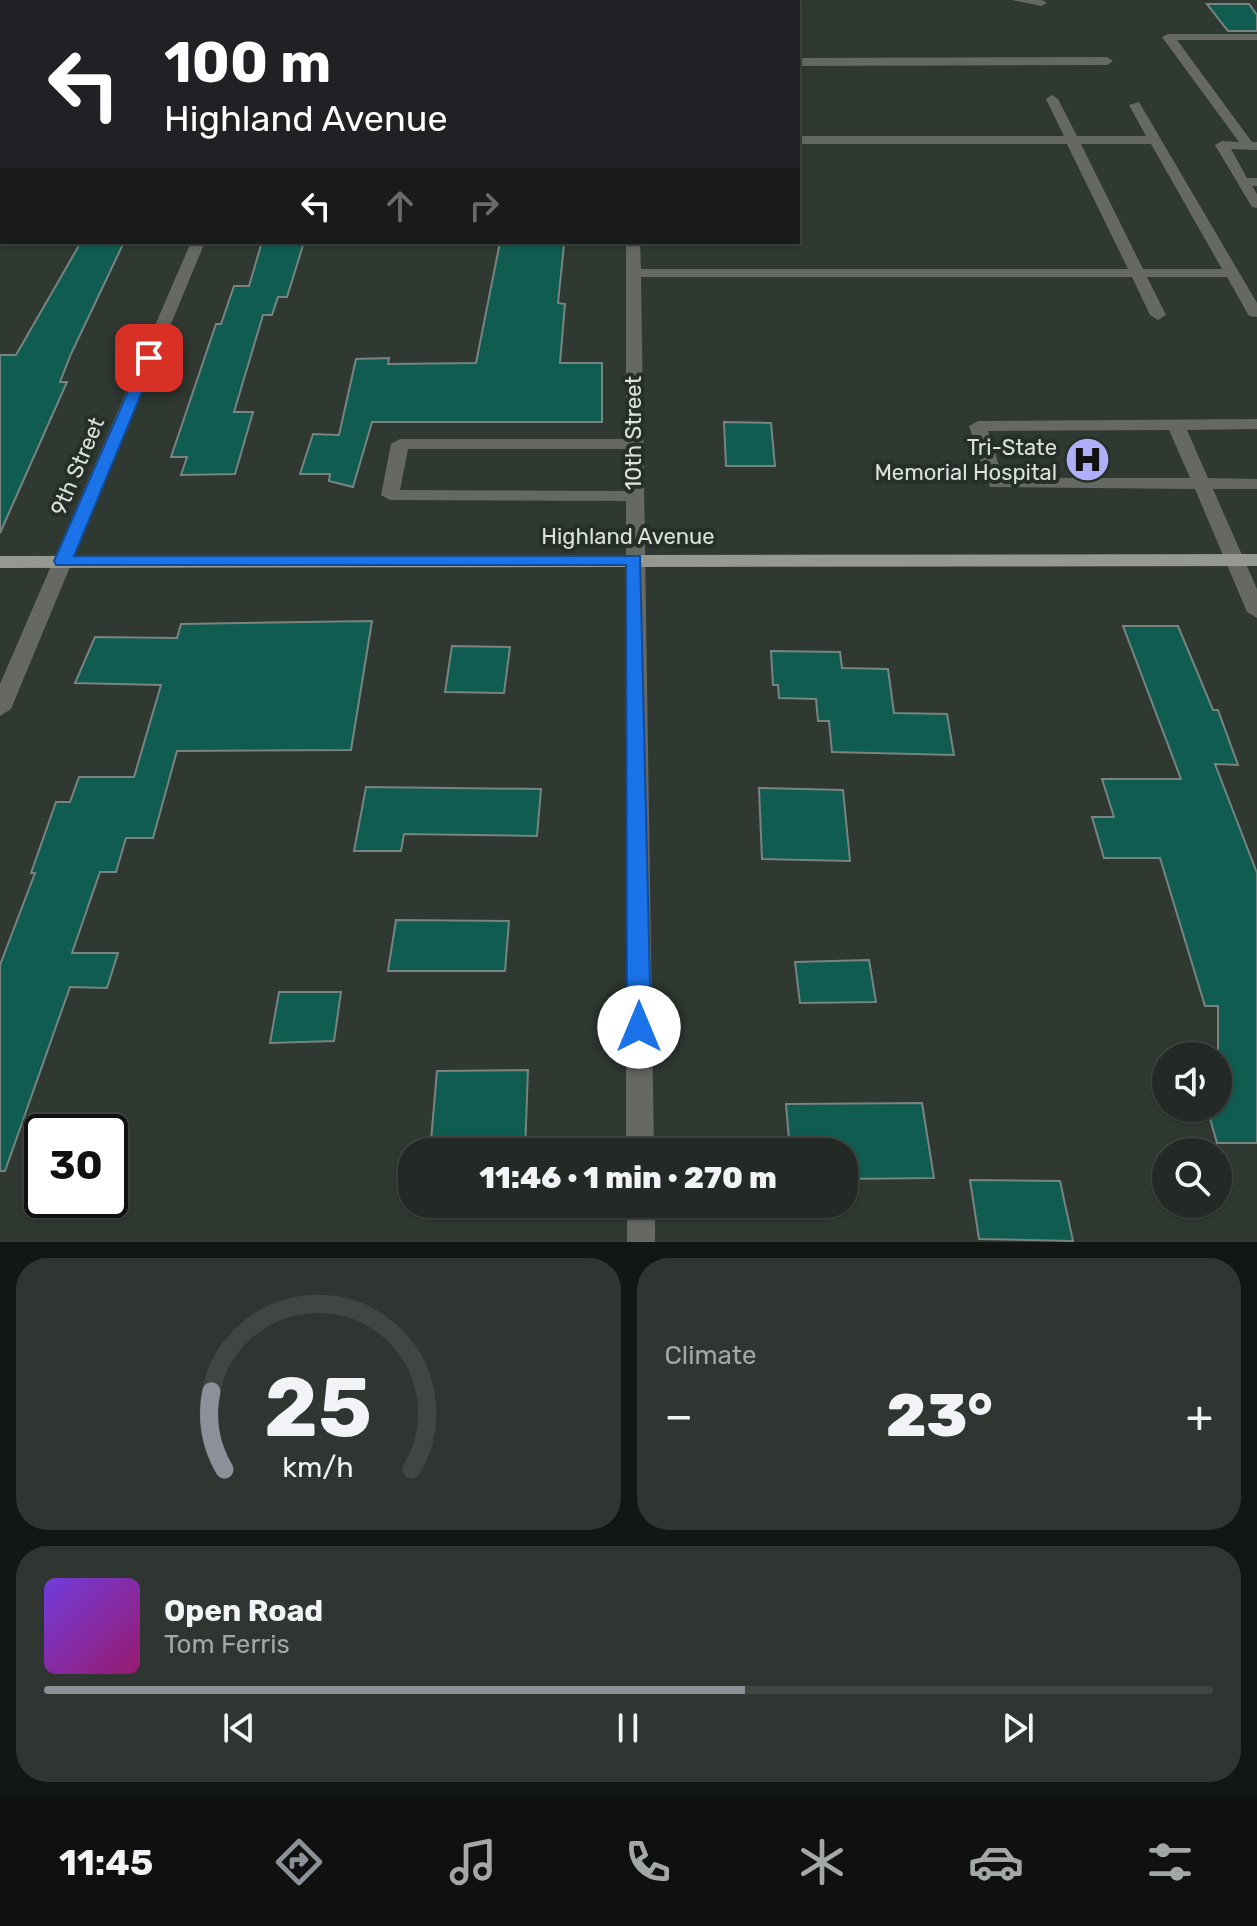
<!DOCTYPE html>
<html lang="en">
<head>
<meta charset="utf-8">
<style>
  body { margin:0; font-family:Rubik,sans-serif; background:#2f3632; color:#f1f3f6; height:100vh; display:flex; flex-direction:column; font-size:30px; white-space:nowrap }
  * { box-sizing:border-box; margin:0 }
  p { font-size:26px; color:#a3a7a7 }
  .icon { flex:none; width:44px; height:44px; fill:none; stroke:currentColor; stroke-width:2; stroke-linecap:round; stroke-linejoin:round }
  .map { position:relative; height:1242px; overflow:hidden }
  .details { display:flex; flex-direction:column; gap:16px; padding:16px; background:#131714; flex:1 }
  .details>* { flex:none }
  .top-card { position:absolute; left:0px; top:0px; width:800px; height:244px; box-shadow:0 2px 6px #0004,0 0 0 2px #404642; background:#202124; color:#fff; overflow:hidden }
  .tools { position:absolute; left:1152px; top:1042px; display:grid; gap:16px }
  .tools a { display:grid; place-items:center; width:80px; height:80px; border-radius:50%; background:#232a25; box-shadow:0 2px 6px #0004,0 0 0 2px #404642; font-size:40px }
  .speed { position:absolute; left:24px; top:1114px; display:flex; gap:16px; font-size:40px; font-weight:700; text-align:center }
  .speed>* { display:grid; place-content:center; width:104px; height:104px; border-radius:50%; background:#232a25; box-shadow:0 2px 6px #0004,0 0 0 2px #404642; line-height:1 }
  .speed .limit { border:4px solid #111; border-radius:12px; background:#fff; color:#111 }
  .pin { position:absolute; display:grid; place-items:center; width:68px; height:68px; color:#fff; margin:-34px; border-radius:16px; box-shadow:0 4px 12px #0006 }
  .me { position:absolute; width:88px; margin:-44px; rotate:0deg; stroke-linejoin:round; filter:drop-shadow(0 0 6px #0008) }
  .turn { display:flex; align-items:center; gap:28px; height:168px; padding:0 32px; font-size:36px }
  .turn .icon { width:104px; height:104px; stroke-width:2.5 }
  .turn b { display:block; font-size:56px; line-height:68px }
  .lanes { display:flex; align-items:center; height:76px; padding:0 32px; background:#0003; justify-content:center; gap:40px; direction:ltr }
  .lanes .off { opacity:.35 }
  .big { font-size:60px; font-weight:800; line-height:1.1 }
  .details .tile { flex:1; display:flex; flex-direction:column; justify-content:center; gap:12px; min-width:0; padding:0 28px; border-radius:32px; background:#2f3632 }
  .details .dial { align-items:center; gap:0 }
  .dial svg { height:208px; overflow:visible; fill:none; stroke:#404642; stroke-width:7; stroke-linecap:round; text-anchor:middle }
  .dial text { fill:#f1f3f6; stroke:none }
  .song { display:flex; align-items:center; gap:24px }
  .cover { width:96px; height:96px; border-radius:12px; background:linear-gradient(135deg,hsl(260 70% 55%),hsl(320 70% 35%)) }
  .played { height:8px; border-radius:4px; background:linear-gradient(90deg,#8c9099 60%,#404642 60%) }
  .keys { display:flex; justify-content:space-around; direction:ltr }
  .heat { display:flex; justify-content:space-between; align-items:center; font-size:44px; direction:ltr }
  .details .tiles { flex:1; display:grid; gap:16px; grid-template-columns:1fr 1fr }
  .tile:last-child { grid-column:span 2 }
  .trip { position:absolute; left:398px; top:1138px; width:460px; height:80px; border-radius:32px; background:#232a25; box-shadow:0 2px 6px #0004,0 0 0 2px #404642; font-weight:800; line-height:80px; text-align:center }
  .tabs { display:flex; height:128px; justify-content:space-around; align-items:center; background:#0e110f; color:#a3a7a7 }
  .tabs .icon { width:56px; height:56px }
  .tabs .active { color:#8c9099 }
  .tabs b { font-size:36px; color:#f1f3f6 }
  .map>svg:first-child { display:block }
  .building { fill:#105c50; stroke:#778481; stroke-width:2 }
  .lines { fill:none; stroke-linecap:round; stroke-linejoin:round }
  .minor { fill:#666863; fill-rule:evenodd }
  .major { fill:#95998f; fill-rule:evenodd }
  .route { fill:#1a73e8; stroke:#114b97; stroke-width:2 }
  .labels { text-anchor:middle; stroke-width:8; stroke-linejoin:round; paint-order:stroke }
  .street-label { font-size:22px; fill:#dde2de; stroke:#252e27 }
  .poi-label { font-size:22px; fill:#dde2de; stroke:#252e27; text-anchor:end }
</style>
</head>
<body>
<div class="map">
<svg width="1257" height="1242" viewBox="0 0 1257 1242">
  <rect width="100%" height="100%" fill="#2f3831"/>
  <g class="building">
    <polygon points="1207,4 1249,4 1257,15 1257,31 1228,31"/>
    <polygon points="81,242 124,242 71,354 60,382 67,382 0,533 0,355 16,355"/>
    <polygon points="270,242 304,242 287,297 278,297 272,315 263,315 234,412 253,412 235,474 181,475 187,457 171,457 216,324 221,324 234,286 249,286 261,245"/>
    <polygon points="500,242 564,245 558,303 565,304 560,363 602,363 602,422 372,422 353,487 329,481 330,474 300,474 313,434 339,435 356,359 389,358 388,364 476,363"/>
    <polygon points="724,422 771,423 775,466 726,466"/>
    <polygon points="372,621 351,750 177,751 153,838 126,838 116,872 100,872 72,953 118,953 107,988 70,987 5,1171 0,1171 0,965 35,873 31,873 56,802 70,802 79,777 134,777 161,685 75,683 95,637 177,638 181,624"/>
    <polygon points="1123,626 1178,626 1213,710 1218,710 1238,765 1215,764 1257,873 1257,1143 1217,1143 1207,1108 1218,1108 1218,1006 1205,1006 1160,858 1104,858 1092,817 1114,817 1102,779 1181,779"/>
    <polygon points="452,646 510,647 504,693 445,692"/>
    <polygon points="771,651 840,652 842,668 888,669 894,713 947,714 954,755 832,752 829,721 818,721 816,699 779,698 778,685 773,685"/>
    <polygon points="366,787 541,789 537,836 404,834 401,851 354,851"/>
    <polygon points="759,788 843,790 850,861 762,859"/>
    <polygon points="396,920 509,921 505,971 388,971"/>
    <polygon points="869,960 876,1002 800,1003 795,962"/>
    <polygon points="279,992 341,992 334,1041 270,1043"/>
    <polygon points="528,1070 525,1152 430,1152 437,1071"/>
    <polygon points="922,1103 934,1178 844,1179 844,1152 790,1152 786,1104"/>
    <polygon points="970,1180 1060,1181 1073,1241 979,1239"/>
  </g>
  <g class="lines">
    <g class="minor">
      <polygon points="295,0 307,0 294,2"/>
      <polygon points="525,0 542,0 544,2 527,2"/>
      <polygon points="648,0 662,0 646,2"/>
      <polygon points="1012,0 1042,0 1047,3 1041,6"/>
      <polygon points="1257,34 1257,40 1177,40 1252,142 1257,142 1257,150 1231,149 1247,178 1257,178 1257,186 1252,186 1257,194 1257,208 1252,207 1215,145 1222,141 1239,142 1162,37 1168,34"/>
      <polygon points="798,58 1107,57 1113,61 1107,65 798,66"/>
      <path d="M1052,95L1058,99L1077,136H1146L1129,105L1139,102L1257,303V317L1249,316L1227,277H1147L1166,315L1158,320L1150,315L1132,277H641L654,1152H626V501L390,500L381,495L391,444L400,439H626V242H640L641,269H1128L1067,144H798V136H1064L1046,99ZM1081,144H1151L1222,269H1143ZM408,449H626V491L400,490Z"/>
      <polygon points="191,242 205,242 11,709 0,716 0,684"/>
      <path d="M1257,419V429L1187,430L1208,478L1257,479V489H1213L1257,589V618L1247,612L1195,489L990,487L969,426L978,421ZM1169,430L1190,478H1003L988,431Z"/>
      <rect x="627" y="1204" width="28" height="38"/>
    </g>
    <polygon class="major" points="1257,554 1257,566 0,568 0,556"/>
  </g>
  <polygon class="route" points="144,355 156,358 74,556 640,556 651,1027 647,1034 639,1037 630,1034 627,1027 626,565 56,565 54,561"/>
  <defs>
    <symbol id="hospital-disc" viewBox="-11 -11 22 22"><circle r="9.5" fill="#afaefa" stroke="#252e27"/><path d="M-5-5h3v3.5h4V-5h3V5h-3V1.5h-4V5h-3Z" fill="#111"/></symbol>
  </defs>
  <g fill-rule="evenodd">
    <use href="#hospital-disc" x="1062" y="434" width="51" height="51"/>
  </g>
  <g class="labels">
    <g class="street-label">
      <text transform="translate(633 433) rotate(-90)" y="8">10th Street</text>
      <text transform="translate(77 466) rotate(-67)" y="8">9th Street</text>
      <text x="628" y="544">Highland Avenue</text>
    </g>
    <g class="poi-label">
      <text x="1057" y="455">Tri-State<tspan x="1057" dy="25">Memorial Hospital</tspan></text>
    </g>
  </g>
</svg>
<div class="tools">
<a><svg class="icon" aria-label="sound" viewBox="0 0 24 24"><path d="M4 9h4l5-4v14l-5-4H4zM17 9q2 3 0 6"/></svg></a>
<a><svg class="icon" aria-label="search" viewBox="0 0 24 24"><circle cx="10" cy="10" r="6"/><path d="M15 15l6 6"/></svg></a>
</div>
<div class="speed"><div class="limit">30</div></div>
<div class="pin" style="left:149px;top:358px;background:#d93025"><svg class="icon" aria-label="arrive" viewBox="0 0 24 24"><path d="M6 21V4h12l-3 4 3 4H6"/></svg></div>
<svg class="me" style="left:639px;top:1027px" viewBox="-20 -20 40 40"><circle r="19" fill="#fff"/><path d="M0-13L10 11 0 6-10 11z" fill="#1a73e8"/></svg>
<div class="trip">11:46 · 1 min · 270 m</div>
<div class="top-card">
<div class="turn"><svg class="icon" aria-label="left" viewBox="0 0 24 24"><path d="M17 20v-9H6M10 6l-5 5 5 5"/></svg><div><b>100 m</b>Highland Avenue</div></div>
<div class="lanes"><svg class="icon" aria-label="left" viewBox="0 0 24 24"><path d="M17 20v-9H6M10 6l-5 5 5 5"/></svg><svg class="icon off" aria-label="ahead" viewBox="0 0 24 24"><path d="M12 20V5M6 11l6-6 6 6"/></svg><svg class="icon off" aria-label="right" viewBox="0 0 24 24"><path d="M7 20v-9h11M14 6l5 5-5 5"/></svg></div>
</div>
</div>
<section class="details">
<div class="tiles">
<div class="tile dial"><svg viewBox="0 0 100 80">
<path d="M14 69A42 42 0 1 1 86 69"/>
<path d="M14 69A42 42 0 0 1 9 39" stroke="#8c9099"/>
<text x="50" y="56" font-size="32" font-weight="700">25</text>
<text x="50" y="72" font-size="11">km/h</text>
</svg></div>
<div class="tile"><p>Climate</p>
<div class="heat"><a>−</a><b class="big">23°</b><a>+</a></div>
</div>
<div class="tile">
<div class="song"><i class="cover"></i><div><b>Open Road</b><p>Tom Ferris</p></div></div>
<div class="played"></div>
<div class="keys"><svg class="icon" aria-label="previous" viewBox="0 0 24 24"><path d="M18 5L8 12l10 7zM5 5v14"/></svg><svg class="icon" aria-label="pause" viewBox="0 0 24 24"><path d="M8 5v14M16 5v14"/></svg><svg class="icon" aria-label="next" viewBox="0 0 24 24"><path d="M6 5l10 7-10 7zM19 5v14"/></svg></div>
</div>
</div>
</section>
<nav class="tabs">
<b>11:45</b>
<svg class="icon active" aria-label="directions" viewBox="0 0 24 24"><path d="M12 3l9 9-9 9-9-9zM9 14v-3h6M13 9l2 2-2 2"/></svg>
<svg class="icon" aria-label="music" viewBox="0 0 24 24"><path d="M9 18V5l10-2v13"/><circle cx="6" cy="18" r="3"/><circle cx="16" cy="16" r="3"/></svg>
<svg class="icon" aria-label="phone" viewBox="0 0 24 24"><path d="M5 4h4l2 5-3 2q2 4 5 5l2-3 5 2v4C11 20 4 13 5 4z"/></svg>
<svg class="icon" aria-label="climate" viewBox="0 0 24 24"><path d="M12 3v18M4 7l16 10M4 17L20 7"/></svg>
<svg class="icon" aria-label="car" viewBox="0 0 24 24"><path d="M5 17H2v-5l4-1 3-4h7l3 4 3 1v5h-3M9 17h6M6 11h13"/><circle cx="7" cy="17" r="2"/><circle cx="17" cy="17" r="2"/></svg>
<svg class="icon" aria-label="filters" viewBox="0 0 24 24"><path d="M4 7h16M4 17h16"/><circle cx="9" cy="7" r="2"/><circle cx="15" cy="17" r="2"/></svg>
</nav>
</body>
</html>
